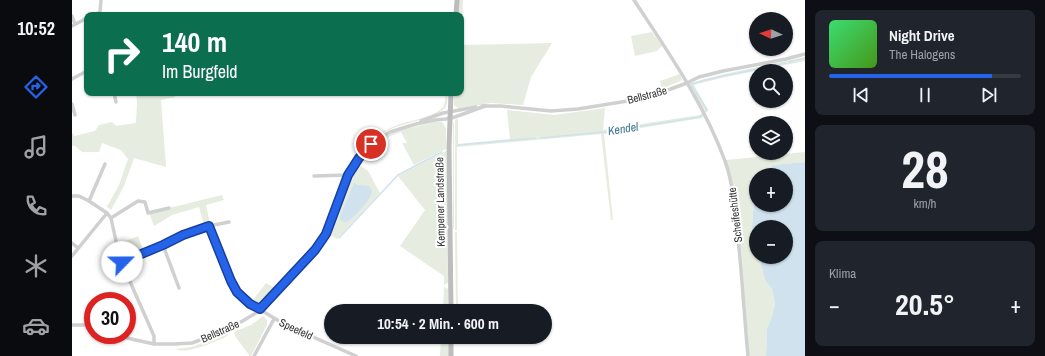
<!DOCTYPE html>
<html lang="de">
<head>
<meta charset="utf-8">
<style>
  body { margin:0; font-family:"Archivo Narrow",sans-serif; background:#20242c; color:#f1f3f6; height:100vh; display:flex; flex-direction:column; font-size:15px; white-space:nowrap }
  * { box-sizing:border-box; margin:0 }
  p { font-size:13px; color:#9ea1a6 }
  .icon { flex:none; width:22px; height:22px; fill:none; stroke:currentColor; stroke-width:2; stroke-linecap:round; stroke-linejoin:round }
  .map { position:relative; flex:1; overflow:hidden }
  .side { display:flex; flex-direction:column; gap:10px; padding:10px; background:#0d0f14; width:240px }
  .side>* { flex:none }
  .banner { position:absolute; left:12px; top:12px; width:380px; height:84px; border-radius:8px; box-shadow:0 1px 3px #0004; background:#0b6e4f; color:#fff; overflow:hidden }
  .needle { width:26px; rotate:273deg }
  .tools { position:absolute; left:677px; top:12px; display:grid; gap:8px }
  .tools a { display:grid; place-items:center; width:44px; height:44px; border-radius:50%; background:#171b24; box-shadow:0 1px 3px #0004; font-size:20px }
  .speed { position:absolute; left:12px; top:292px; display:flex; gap:8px; font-size:20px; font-weight:700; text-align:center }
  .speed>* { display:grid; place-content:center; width:52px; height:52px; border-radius:50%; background:#171b24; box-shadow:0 1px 3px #0004; line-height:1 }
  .speed .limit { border:6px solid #d22; background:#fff; color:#111 }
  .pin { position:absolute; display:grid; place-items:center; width:34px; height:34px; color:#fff; margin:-17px; border:2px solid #fff; border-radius:50%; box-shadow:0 1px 4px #0007 }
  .me { position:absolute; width:44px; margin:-22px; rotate:67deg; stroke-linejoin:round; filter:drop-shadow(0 0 3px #0008) }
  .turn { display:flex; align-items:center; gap:14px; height:84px; padding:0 12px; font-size:18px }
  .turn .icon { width:52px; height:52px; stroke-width:2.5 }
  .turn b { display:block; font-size:28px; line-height:34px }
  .big { font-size:30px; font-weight:800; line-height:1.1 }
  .side .card { flex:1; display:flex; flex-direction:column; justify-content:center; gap:6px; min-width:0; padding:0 14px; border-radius:8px; background:#20242c }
  .side .dial { align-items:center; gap:0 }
  .dial b { font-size:52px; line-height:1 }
  .song { display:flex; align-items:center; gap:12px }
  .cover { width:48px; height:48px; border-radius:6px; background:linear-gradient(135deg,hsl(140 70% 55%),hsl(100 70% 35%)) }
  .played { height:4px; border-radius:2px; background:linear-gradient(90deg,#2563eb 85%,#363941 85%) }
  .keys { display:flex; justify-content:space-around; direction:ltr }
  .heat { display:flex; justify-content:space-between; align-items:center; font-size:22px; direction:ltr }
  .trip { position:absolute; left:252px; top:304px; width:228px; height:40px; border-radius:20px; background:#171b24; box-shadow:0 1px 3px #0004; font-weight:800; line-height:40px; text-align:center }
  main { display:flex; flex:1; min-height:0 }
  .tab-bar { display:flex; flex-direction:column; width:72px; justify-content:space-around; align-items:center; background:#090b0e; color:#9ea1a6 }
  .tab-bar .icon { width:28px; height:28px }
  .tab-bar .current { color:#2563eb }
  .tab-bar b { font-size:18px; color:#f1f3f6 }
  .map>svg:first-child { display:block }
  .green { fill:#e6ecdf }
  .water { fill:#cfe2ee }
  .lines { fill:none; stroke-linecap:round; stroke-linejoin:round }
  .stream { stroke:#cfe2ee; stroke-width:1.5 }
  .street { stroke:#d0d0d0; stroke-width:3.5 }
  .secondary { stroke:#bdbdbd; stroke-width:5 }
  .route-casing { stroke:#184099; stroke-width:10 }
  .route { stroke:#2563eb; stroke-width:7 }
  .labels { text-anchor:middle; stroke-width:4; stroke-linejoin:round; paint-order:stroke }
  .street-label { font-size:11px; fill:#333; stroke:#fff }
  .water-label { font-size:12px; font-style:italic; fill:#3f7597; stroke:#fff }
</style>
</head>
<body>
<main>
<nav class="tab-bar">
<b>10:52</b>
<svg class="icon current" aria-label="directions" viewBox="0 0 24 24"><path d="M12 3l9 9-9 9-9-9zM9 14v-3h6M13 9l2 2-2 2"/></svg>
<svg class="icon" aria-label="music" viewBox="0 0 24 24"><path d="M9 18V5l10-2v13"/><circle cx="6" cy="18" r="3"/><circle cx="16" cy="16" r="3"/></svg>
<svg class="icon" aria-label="phone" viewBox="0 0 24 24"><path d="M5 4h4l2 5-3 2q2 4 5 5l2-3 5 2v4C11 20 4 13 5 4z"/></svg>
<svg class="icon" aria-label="climate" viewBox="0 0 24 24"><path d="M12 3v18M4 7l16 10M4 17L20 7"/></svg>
<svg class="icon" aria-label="car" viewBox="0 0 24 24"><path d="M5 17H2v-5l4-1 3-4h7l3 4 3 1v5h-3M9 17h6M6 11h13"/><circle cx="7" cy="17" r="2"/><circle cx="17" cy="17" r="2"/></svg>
</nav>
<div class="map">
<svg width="733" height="356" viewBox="0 0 733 356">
  <rect width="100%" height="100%" fill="#fff"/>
  <g class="green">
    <polygon points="387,0 391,0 389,45 480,43 459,77 451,105 419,103 388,108 386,108 382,105 382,93 389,93 389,15 386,15"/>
    <polygon points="580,32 590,46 585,51 563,56 559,36"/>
    <polygon points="733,57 733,61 728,62 649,78 622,85 636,110 634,113 618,86 619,83 648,75"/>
    <polygon points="608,74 610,80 590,89 588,81"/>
    <polygon points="64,93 103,93 103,97 89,100 94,167 62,158 52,186 39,210 34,206 36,205 47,185 56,159 49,150 30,143 27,152 10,152 3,146 0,146 0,134 1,133 2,136 23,131 27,125 40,122 44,126 64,123 65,102"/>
    <path d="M374,93H376C375,98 376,104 373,108C368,113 360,115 354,118C345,121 336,123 327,126C303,134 284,151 274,174H273C280,158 290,144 306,135C313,130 320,127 328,124C339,121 363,116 370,108C374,104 373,98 374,93Z"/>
    <polygon points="533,108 531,130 628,115 631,112 632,115 630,118 532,134 541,220 539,220 529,134 385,147 385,230 383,230 383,120 386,119 386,144 438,139 435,110 482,115"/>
    <path d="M362,122H370L374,128V149L342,165L330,143H335L329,132C311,138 297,148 286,164L296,171L308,193L265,239L257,234L278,177L285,163L295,150L306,141L322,132Z"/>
    <polygon points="382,122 382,229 381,228 381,124"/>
    <polygon points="374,151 375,192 376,283 372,285 372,276 328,246 353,210 326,176"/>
    <polygon points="733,152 733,162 701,165 694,175 684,175 684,195 682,199 680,227 684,241 684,257 687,257 693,280 700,289 703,304 700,316 695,329 694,356 677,356 670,257 661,185 654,160"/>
    <polygon points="150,195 152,200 134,205 138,224 132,225 127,207 100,215 82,226 77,213"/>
    <polygon points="383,232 385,232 386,311 384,309"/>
    <polygon points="66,236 72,252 54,259 49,243"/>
    <path d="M194,283L203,288L189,303C185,304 183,304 180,301Z"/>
    <polygon points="372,287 376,289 376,311 371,311"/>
    <polygon points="191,316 195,320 195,325 179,356 177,356 177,355 163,336 162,332 179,325"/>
    <path d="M156,334V335L152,338C141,342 115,355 104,349L119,347Z"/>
    <polygon points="369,337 377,337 377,356 368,356"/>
  </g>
  <g class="water">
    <polygon points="733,162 733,356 694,356 695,329 700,316 703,304 700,289 693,280 687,257 714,257 714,227 684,227 684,241 680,227 682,199 684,195 684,205 714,205 714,175 694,175 701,165"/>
    <path d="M282,183L286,185L297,186L300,191C299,195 298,197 296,200C293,205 278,222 273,222C271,222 270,221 268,219V216Z"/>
  </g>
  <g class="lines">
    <g class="stream">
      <polyline points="717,62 733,58"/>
      <polyline points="634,111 635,110 619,84 633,80 714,63"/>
      <polyline points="469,138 532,132 628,117 631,114"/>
      <polyline points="386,145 463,138"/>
      <polyline points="267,238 326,175 370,152"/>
    </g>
    <g class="street">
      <path d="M562,0C596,52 632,103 653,161C661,183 662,206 665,229C670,271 672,314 676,356"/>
      <polyline points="22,15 28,12 29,0"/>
      <polyline points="0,16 3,24"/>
      <polyline points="0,26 15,18"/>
      <polyline points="0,79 15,71"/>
      <polyline points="42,93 44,102"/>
      <polyline points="0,104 3,115"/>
      <polyline points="410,106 429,106 479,111 506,109 574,98 615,83 627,77 651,71 714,59 733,54"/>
      <polyline points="349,121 371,113 404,107"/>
      <polyline points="242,176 276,175"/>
      <polyline points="0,196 7,196 17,201 35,213 39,218 45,246 52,268 82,336 82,344"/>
      <polyline points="17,201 33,164"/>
      <polyline points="39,218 66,201 73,202 76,213 97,208"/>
      <polyline points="157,222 137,226 159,281 165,292 173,299 192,312 212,324 284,356"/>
      <polyline points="0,243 6,248"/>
      <polyline points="91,245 107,288"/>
      <polyline points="0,256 35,213"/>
      <polyline points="50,262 91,245 111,235 137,226"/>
      <polyline points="0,325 13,325 21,326"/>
      <polyline points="47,335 55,338 82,344 102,344 120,343 157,329 184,313 243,250 254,234 276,175 287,158 299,144 318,132 344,124 363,120 374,119 383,117 413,106"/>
      <polyline points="182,356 202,319"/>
    </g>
    <g class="secondary">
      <polyline points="384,15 385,0"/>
      <polyline points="379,311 377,147 379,93"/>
      <polyline points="379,337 379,356"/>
    </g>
  </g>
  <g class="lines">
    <defs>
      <polyline id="route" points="50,262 91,245 111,235 137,226 159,281 165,292 178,304 188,309 243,250 254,234 276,175 287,158 299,144"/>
    </defs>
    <use href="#route" class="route-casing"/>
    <use href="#route" class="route"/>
  </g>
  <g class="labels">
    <g class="street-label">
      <text transform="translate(575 95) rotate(-15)" y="4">Bellstraße</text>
      <text transform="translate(368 202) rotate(-91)" y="4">Kempener Landstraße</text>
      <text transform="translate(663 215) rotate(-97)" y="4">Scheifeshütte</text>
      <text transform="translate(224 329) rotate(25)" y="4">Speefeld</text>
      <text transform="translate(148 331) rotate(-24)" y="4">Bellstraße</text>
    </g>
    <g class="water-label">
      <text transform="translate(551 129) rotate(-9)" y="4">Kendel</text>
    </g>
  </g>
</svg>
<div class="tools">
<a><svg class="needle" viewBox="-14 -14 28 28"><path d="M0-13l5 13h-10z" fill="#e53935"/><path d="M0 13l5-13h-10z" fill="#9ea1a6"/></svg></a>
<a><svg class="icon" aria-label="search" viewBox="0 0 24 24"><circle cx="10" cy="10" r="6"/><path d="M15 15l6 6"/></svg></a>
<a><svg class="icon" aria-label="layers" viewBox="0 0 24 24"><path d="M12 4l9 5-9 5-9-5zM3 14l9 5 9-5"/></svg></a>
<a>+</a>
<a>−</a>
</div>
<div class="speed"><div class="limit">30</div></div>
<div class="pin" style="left:299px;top:144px;background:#d93025"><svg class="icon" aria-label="arrive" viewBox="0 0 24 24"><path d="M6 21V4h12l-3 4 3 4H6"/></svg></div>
<svg class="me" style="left:50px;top:262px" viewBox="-20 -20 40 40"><circle r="19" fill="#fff"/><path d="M0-13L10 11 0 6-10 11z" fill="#2563eb"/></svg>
<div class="trip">10:54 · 2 Min. · 600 m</div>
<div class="banner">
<div class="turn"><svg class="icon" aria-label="right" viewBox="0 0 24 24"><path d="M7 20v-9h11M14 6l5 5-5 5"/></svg><div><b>140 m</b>Im Burgfeld</div></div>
</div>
</div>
<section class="side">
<div class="card">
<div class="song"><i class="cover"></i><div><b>Night Drive</b><p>The Halogens</p></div></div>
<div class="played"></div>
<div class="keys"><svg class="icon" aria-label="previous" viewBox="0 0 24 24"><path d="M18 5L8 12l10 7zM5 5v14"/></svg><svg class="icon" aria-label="pause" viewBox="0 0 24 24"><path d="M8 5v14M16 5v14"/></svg><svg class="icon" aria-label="next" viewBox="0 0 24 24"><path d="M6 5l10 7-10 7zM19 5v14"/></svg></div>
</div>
<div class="card dial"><b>28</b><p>km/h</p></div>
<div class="card"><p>Klima</p>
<div class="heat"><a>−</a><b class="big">20.5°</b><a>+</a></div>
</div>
</section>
</main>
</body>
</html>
